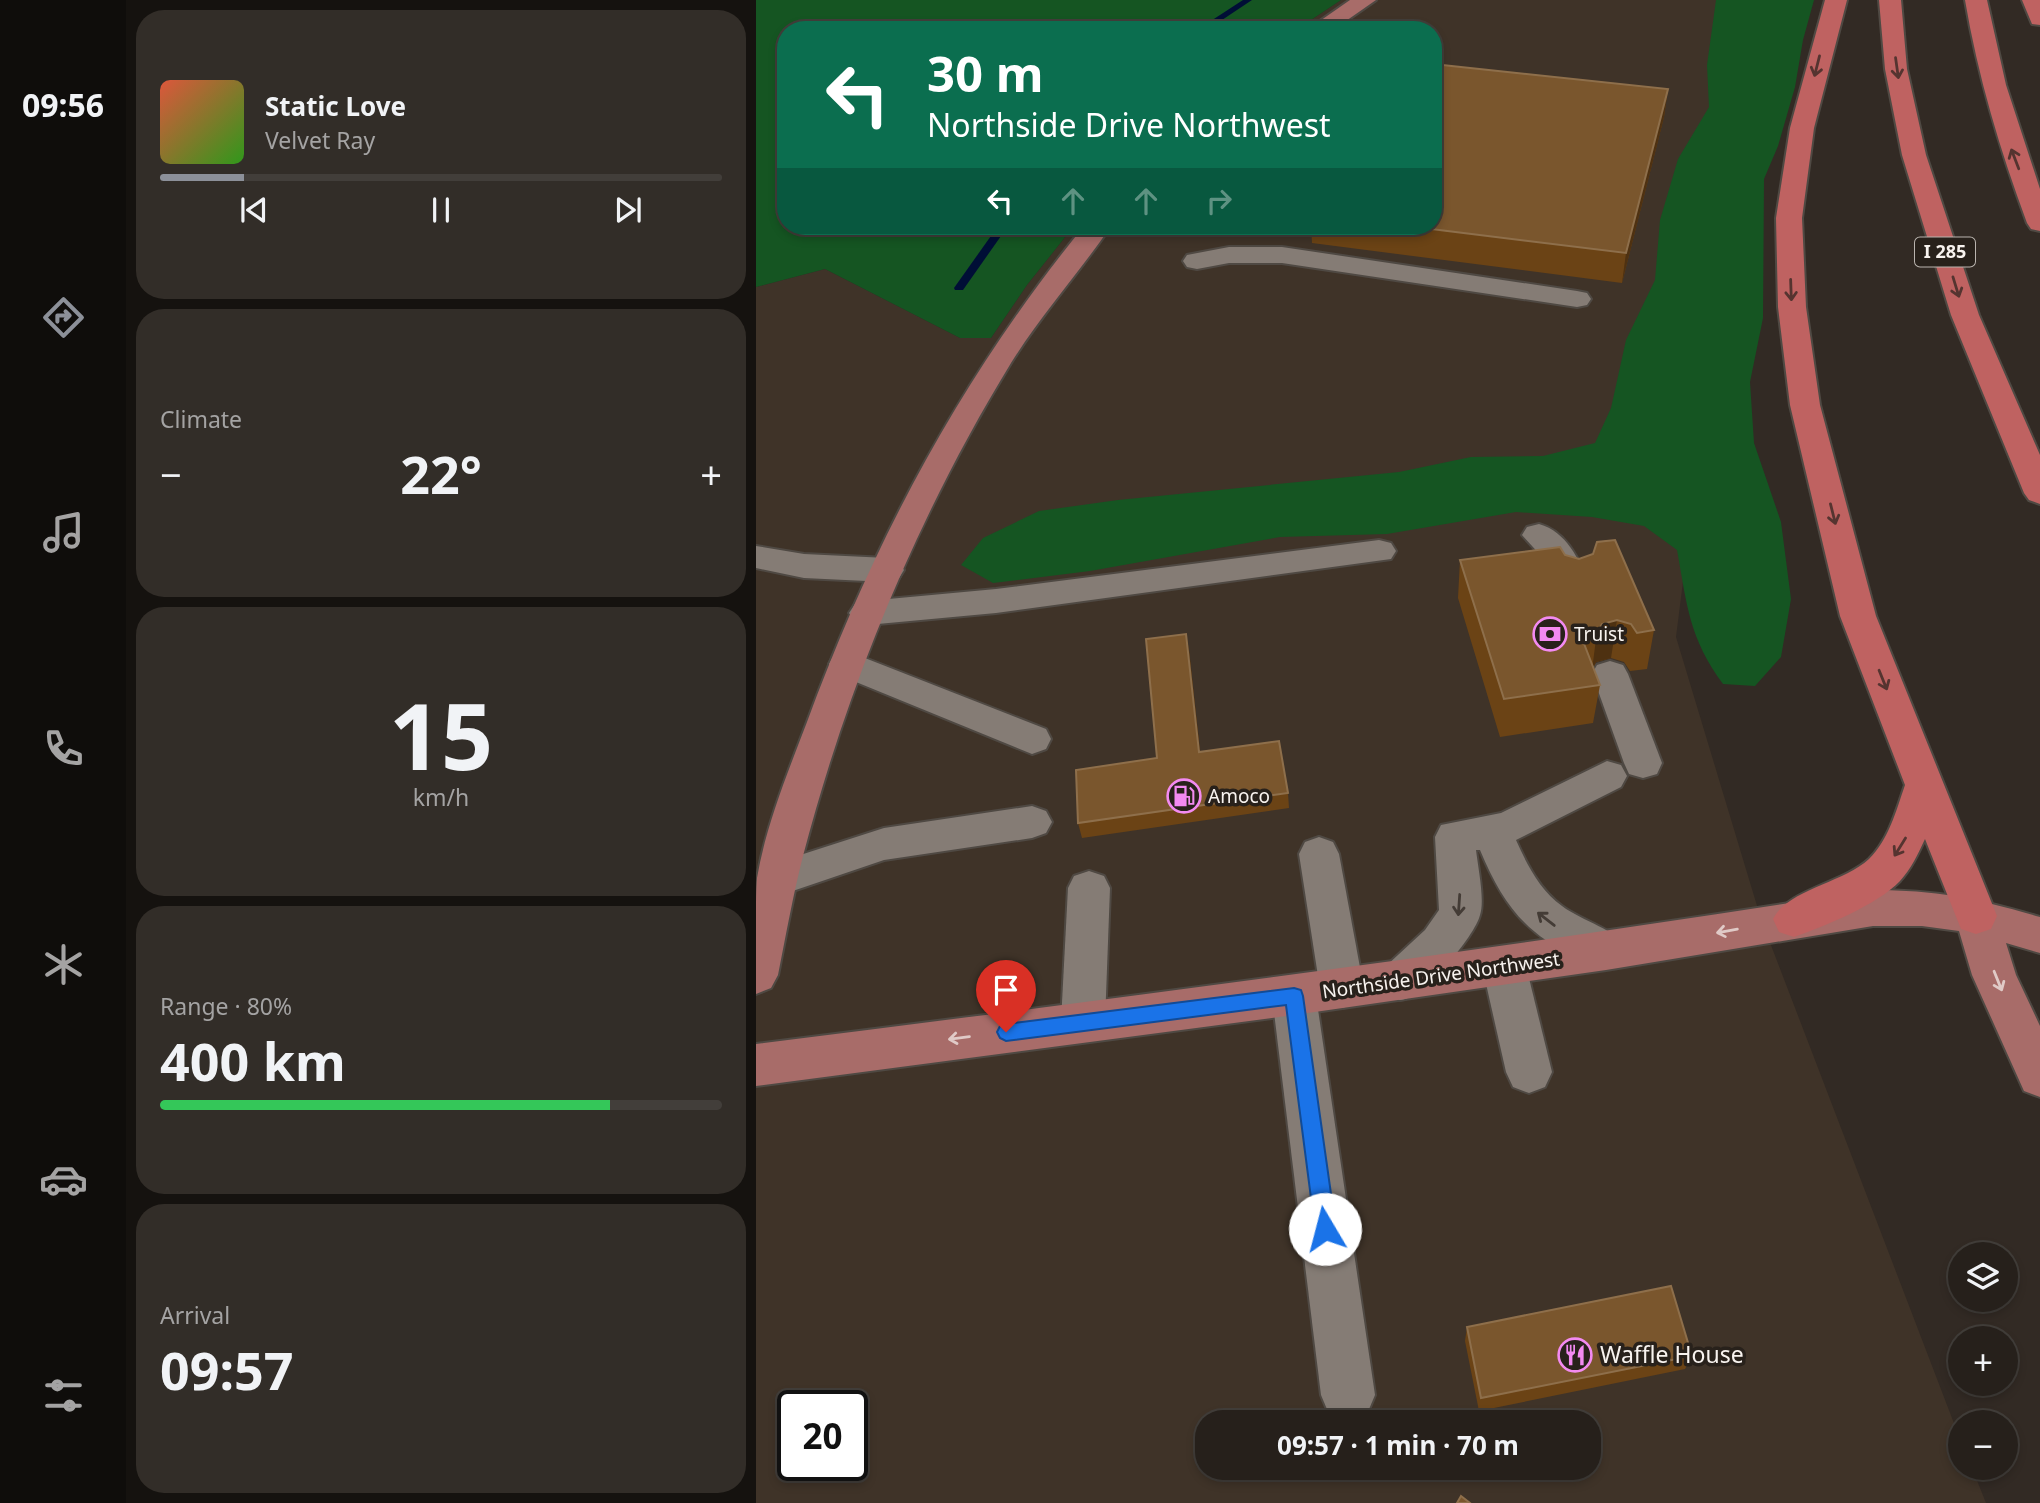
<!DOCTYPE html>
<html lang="en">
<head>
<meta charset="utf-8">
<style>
  body { margin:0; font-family:"Noto Sans",sans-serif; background:#322d28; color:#f1f3f6; height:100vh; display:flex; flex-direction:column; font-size:26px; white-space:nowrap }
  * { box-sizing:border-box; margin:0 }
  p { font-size:23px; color:#a4a3a3 }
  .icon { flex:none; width:38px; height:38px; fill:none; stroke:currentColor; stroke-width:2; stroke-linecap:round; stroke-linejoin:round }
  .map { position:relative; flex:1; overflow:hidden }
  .sheet { display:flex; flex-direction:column; gap:10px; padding:10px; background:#15120f; width:630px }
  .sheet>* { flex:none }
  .top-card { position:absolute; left:21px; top:21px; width:665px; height:214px; border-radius:28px; box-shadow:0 4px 10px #0003,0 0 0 2px #423e3a; background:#0b6e4f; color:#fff; overflow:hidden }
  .controls { position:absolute; left:1192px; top:1242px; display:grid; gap:14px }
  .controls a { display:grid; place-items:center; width:70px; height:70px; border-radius:50%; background:#26201b; box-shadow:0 4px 10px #0003,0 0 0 2px #423e3a; font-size:35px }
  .speed { position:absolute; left:21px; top:1390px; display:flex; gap:14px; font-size:35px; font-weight:700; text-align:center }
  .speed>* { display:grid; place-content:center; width:91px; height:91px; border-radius:50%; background:#26201b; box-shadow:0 4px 10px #0003,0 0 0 2px #423e3a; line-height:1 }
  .speed .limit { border:4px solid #111; border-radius:10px; background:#fff; color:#111 }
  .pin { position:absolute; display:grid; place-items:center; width:60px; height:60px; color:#fff; margin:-72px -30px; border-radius:50% 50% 50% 0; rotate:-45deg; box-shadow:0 0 7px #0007 }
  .pin .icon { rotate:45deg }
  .me { position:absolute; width:77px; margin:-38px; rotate:352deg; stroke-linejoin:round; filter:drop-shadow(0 0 5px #0008) }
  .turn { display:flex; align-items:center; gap:24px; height:147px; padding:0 35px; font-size:32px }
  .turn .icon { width:91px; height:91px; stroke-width:2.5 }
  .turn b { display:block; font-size:49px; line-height:60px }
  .lanes { display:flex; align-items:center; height:66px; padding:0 35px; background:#0003; justify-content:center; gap:35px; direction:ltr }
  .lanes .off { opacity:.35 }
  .big { font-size:52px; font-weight:700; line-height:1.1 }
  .sheet .tile { flex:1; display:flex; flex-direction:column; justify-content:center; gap:10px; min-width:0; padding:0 24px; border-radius:28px; background:#322d28 }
  .sheet .dial { align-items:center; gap:0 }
  .dial b { font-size:91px; line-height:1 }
  .song { display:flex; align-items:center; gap:21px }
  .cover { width:84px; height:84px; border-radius:10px; background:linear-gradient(135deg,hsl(10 70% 55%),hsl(110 70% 35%)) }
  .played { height:7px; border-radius:4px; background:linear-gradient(90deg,#8c9099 15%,#423e3a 15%) }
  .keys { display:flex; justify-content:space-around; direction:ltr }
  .heat { display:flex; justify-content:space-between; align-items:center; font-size:38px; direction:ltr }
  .charge { height:10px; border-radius:5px; background:linear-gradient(90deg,#34c759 80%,#423e3a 0) }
  .trip { position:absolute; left:439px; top:1410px; width:406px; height:70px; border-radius:28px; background:#26201b; box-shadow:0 4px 10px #0003,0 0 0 2px #423e3a; font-weight:700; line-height:70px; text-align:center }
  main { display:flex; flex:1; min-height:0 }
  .menu { display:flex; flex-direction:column; width:126px; justify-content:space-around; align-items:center; background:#0f0d0b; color:#a4a3a3 }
  .menu .icon { width:49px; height:49px }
  .menu .active { color:#8c9099 }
  .menu b { font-size:32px; color:#f1f3f6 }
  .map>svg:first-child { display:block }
  .built { fill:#3f3328; fill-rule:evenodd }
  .green { fill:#155522 }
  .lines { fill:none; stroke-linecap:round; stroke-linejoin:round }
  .stream { fill:#000e36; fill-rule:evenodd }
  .minor-casing { stroke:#4f4943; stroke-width:4 }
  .major-casing { stroke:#4f4943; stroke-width:4 }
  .highway-casing { stroke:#4f4943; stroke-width:4 }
  .minor { fill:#857c75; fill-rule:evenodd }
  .major { fill:#a86c69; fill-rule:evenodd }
  .highway { fill:#bf6261; fill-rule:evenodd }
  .wall { fill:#6b4315 }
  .shaded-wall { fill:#4e3111 }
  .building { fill:#7a562d; stroke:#8e6f4b; stroke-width:2 }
  .oneway { stroke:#553430 }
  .oneway2 { stroke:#443c36 }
  .oneway3 { stroke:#e0cac7 }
  .route { fill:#1a73e8; stroke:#114b97; stroke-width:2 }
  .labels { text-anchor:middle; stroke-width:7; stroke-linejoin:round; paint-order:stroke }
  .shield { fill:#28211b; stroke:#bab4af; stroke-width:2 }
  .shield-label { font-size:18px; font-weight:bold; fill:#f8f3ef }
  .poi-label { font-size:19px; fill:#f8f3ef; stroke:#28211b; text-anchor:start }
  .street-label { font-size:19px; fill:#f8f3ef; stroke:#28211b }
  .near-poi-label { font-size:23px; fill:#f8f3ef; stroke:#28211b; text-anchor:start }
</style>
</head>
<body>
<main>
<nav class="menu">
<b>09:56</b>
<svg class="icon active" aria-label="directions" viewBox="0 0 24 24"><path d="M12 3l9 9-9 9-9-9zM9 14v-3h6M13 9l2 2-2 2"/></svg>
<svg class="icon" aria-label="music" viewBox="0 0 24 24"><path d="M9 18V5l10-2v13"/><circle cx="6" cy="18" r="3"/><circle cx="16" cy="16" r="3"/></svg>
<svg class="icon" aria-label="phone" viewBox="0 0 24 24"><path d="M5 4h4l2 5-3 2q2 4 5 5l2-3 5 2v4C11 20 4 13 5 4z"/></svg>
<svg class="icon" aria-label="climate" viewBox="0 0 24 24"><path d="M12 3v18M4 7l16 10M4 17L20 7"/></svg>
<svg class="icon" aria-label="car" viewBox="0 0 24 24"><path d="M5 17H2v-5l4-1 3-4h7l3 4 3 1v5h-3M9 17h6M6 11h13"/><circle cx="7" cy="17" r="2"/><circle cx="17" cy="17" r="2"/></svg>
<svg class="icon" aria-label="filters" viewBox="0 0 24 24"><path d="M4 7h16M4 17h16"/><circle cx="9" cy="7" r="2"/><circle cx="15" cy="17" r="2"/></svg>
</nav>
<section class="sheet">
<div class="tile">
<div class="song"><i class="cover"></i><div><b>Static Love</b><p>Velvet Ray</p></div></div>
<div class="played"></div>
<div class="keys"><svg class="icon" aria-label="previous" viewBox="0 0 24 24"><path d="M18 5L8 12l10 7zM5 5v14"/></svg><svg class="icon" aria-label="pause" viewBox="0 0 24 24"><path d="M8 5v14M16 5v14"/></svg><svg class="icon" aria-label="next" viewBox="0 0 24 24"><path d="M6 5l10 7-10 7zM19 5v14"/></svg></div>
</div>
<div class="tile"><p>Climate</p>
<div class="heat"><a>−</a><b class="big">22°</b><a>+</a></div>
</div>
<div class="tile dial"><b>15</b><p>km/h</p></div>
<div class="tile"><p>Range · 80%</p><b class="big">400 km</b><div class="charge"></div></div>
<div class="tile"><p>Arrival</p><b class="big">09:57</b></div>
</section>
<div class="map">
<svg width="1284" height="1503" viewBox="0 0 1284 1503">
  <rect width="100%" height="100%" fill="#322a24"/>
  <path class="built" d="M585,0H1011L944,447L920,637L1005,919L1204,1439V1468H1216L1230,1503H0V287L69,269L204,338H235L271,285L318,226H677V30H540ZM37,1405H96V1465H37ZM452,1423H833V1468H452Z"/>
  <g class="green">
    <polygon points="0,0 585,0 540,30 30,30 30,226 318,226 271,285 235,338 204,338 69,269 0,287"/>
    <path d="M960,0H1058L1047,40L1039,87L1022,146L1008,179L1007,318L994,382L998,443L1025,522L1035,599L1025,657L999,686L967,684C933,638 931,605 921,550L888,526L836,517L760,512L631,534L524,537L334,571L237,583L205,565L227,538L283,511L362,500L643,472L715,457L787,456L839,443L855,408L870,340L899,280L904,220L922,159L953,107L951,65Z"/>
  </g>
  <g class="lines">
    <g class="stream">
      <polygon points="487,0 496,0 451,30 441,30"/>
      <polygon points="242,226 252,226 207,290 199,290 198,288"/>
    </g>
    <defs>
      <g id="minor">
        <polygon points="473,247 526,247 821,291 831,293 835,299 831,305 821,307 526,263 473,263 441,269 431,267 427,261 431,255"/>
        <path d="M783,524C811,532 822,559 834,583L829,591L817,595L805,591L787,558L766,535L771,527Z"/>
        <polygon points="623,540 635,543 640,551 635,559 240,613 111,625 99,622 93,613 99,604 111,601 240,589"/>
        <polygon points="0,546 48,554 131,558 143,562 148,570 143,578 131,582 48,578 0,568"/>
        <polygon points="91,651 290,729 295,739 290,749 276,754 78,673 73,664 78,655"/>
        <polygon points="854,661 867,665 872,674 906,763 901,774 887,778 873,774 868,763 836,674 841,665"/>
        <path d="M851,761L865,765L871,776L865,787L760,840C771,865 784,890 806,906C827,922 860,928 872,951L865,964C845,971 838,966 819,957C767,932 746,902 724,850H720C722,867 729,901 724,915C719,936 666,1000 644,1000C640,1000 633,996 629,995L622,981L629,967L669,930L683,910L679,837L685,825L745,813Z"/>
        <polygon points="276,806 290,811 296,822 290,833 276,838 128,860 22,896 7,891 1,879 7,867 128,828"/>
        <polygon points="563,837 577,842 583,854 608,989 602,1003 586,1008 570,1003 564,989 543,854 549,842"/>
        <polygon points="333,871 348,876 354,888 349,1022 343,1036 327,1042 311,1036 305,1022 312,888 318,876"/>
        <polygon points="748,947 763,953 770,966 796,1072 789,1087 773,1093 757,1087 750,1072 726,966 733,953"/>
        <polygon points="538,977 554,982 560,996 619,1395 611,1414 592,1422 573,1414 565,1395 516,996 522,982"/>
      </g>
      <g id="major">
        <polygon points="594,0 620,0 577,30 551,30"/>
        <path d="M328,226H355C323,273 285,315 255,363C162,515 92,684 47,856C37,895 30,935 22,975L15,988L0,994C0,968 0,941 0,915C0,903 0,889 1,878C10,825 32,772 51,722C118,540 206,376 328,226Z"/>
        <path d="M1117,890C1182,890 1222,899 1284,917V953L1250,943L1260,975L1284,1026V1097L1268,1091L1216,975L1203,931L1166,926H1117L850,970L538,1015L0,1086V1044C373,997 746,949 1117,890Z"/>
      </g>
      <g id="highway">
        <path d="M1069,0H1091L1058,128L1046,218L1050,307L1064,405L1120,616L1241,916L1235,929L1220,934L1205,929L1169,839C1162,854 1155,869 1144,881C1121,905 1069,926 1038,937L1023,932L1017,919C1031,890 1087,883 1113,859C1133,839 1140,811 1149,785L1084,616L1034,405L1022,307L1020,218L1034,128Z"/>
        <polygon points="1123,0 1145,0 1151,69 1170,155 1223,315 1284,455 1284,504 1273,500 1268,493 1195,315 1146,155 1129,69"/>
        <path d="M1209,0H1231L1250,85L1284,189V231L1275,229L1271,223C1244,150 1222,77 1209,0Z"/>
        <polygon points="1266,0 1284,0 1284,25 1276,24"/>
      </g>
    </defs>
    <use href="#minor" class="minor-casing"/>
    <use href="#major" class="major-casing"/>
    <use href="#highway" class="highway-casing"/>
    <use href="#minor" class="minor"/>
    <use href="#major" class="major"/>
    <use href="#highway" class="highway"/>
  </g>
  <g class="wall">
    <polygon points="912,89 908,117 866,283 556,243 555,226 677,226"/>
    <polygon points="809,555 898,630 891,669 874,671 868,662 855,658 840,662 837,668 844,685 837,723 744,737 702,598 704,560"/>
    <polygon points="433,650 444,752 532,793 533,808 326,838 322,823 401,758"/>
    <polygon points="711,1327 936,1356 929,1369 723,1411 709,1341"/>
  </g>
  <g class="shaded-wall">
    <polygon points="912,89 908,117 866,283 870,253"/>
    <polygon points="861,620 855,658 840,662 836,670 840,639 840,634 846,624"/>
    <polygon points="430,634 433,650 446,767 443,752"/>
  </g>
  <g class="building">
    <polygon points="677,64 912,89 870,253 651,226 677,226"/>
    <polygon points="859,540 898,630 881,633 875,624 861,620 846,624 840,634 840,639 827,641 844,685 748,699 704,560 804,547 809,555 823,559 837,554 841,542"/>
    <polygon points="430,634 443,752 523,741 532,793 322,823 320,770 401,758 390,639"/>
    <polygon points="915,1286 936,1356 725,1398 711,1327"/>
    <polygon points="705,1496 714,1503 701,1503"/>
  </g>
  <defs><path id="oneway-shaft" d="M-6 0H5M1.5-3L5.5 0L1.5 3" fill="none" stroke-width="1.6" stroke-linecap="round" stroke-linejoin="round" transform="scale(1.75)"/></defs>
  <g class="oneway">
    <use href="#oneway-shaft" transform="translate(1061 66) rotate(104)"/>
    <use href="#oneway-shaft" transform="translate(1141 68) rotate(82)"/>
    <use href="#oneway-shaft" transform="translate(1259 159) rotate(-111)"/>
    <use href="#oneway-shaft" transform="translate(1200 287) rotate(73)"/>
    <use href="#oneway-shaft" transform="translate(1035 290) rotate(88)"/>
    <use href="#oneway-shaft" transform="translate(1077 514) rotate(76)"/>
    <use href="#oneway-shaft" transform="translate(1127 680) rotate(68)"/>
    <use href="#oneway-shaft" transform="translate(1144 847) rotate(122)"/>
  </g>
  <g class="oneway2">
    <use href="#oneway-shaft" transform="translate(703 905) rotate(94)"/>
    <use href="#oneway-shaft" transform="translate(790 919) rotate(-142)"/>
  </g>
  <g class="oneway3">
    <use href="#oneway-shaft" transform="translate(971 931) rotate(170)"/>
    <use href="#oneway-shaft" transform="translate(1242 981) rotate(68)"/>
    <use href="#oneway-shaft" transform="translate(203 1038) rotate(173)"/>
  </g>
  <polygon class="route" points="538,988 545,990 547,996 580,1229 577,1236 569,1239 562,1236 559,1229 530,1005 250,1041 244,1038 241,1032 244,1026 250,1024"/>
  <defs>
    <symbol id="bank-ring" viewBox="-11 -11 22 22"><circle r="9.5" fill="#28211b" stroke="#f38af1" stroke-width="1.5"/><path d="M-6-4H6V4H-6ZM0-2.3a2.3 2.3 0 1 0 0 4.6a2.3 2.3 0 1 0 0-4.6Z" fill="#f38af1"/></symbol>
    <symbol id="fuel-ring" viewBox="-11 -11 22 22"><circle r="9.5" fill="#28211b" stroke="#f38af1" stroke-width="1.5"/><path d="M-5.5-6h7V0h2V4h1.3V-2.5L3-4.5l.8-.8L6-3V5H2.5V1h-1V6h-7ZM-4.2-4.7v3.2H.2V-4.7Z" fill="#f38af1"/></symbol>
    <symbol id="restaurant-ring" viewBox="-11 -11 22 22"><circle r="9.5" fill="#28211b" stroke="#f38af1" stroke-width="1.5"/><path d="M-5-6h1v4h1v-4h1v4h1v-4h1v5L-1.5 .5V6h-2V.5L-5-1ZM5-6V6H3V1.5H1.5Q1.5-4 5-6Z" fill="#f38af1"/></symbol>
  </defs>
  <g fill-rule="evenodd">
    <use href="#bank-ring" x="775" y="615" width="38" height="38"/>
    <use href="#fuel-ring" x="409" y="777" width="38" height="38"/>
    <use href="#restaurant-ring" x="800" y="1336" width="38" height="38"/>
  </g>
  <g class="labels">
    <rect class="shield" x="1159" y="237.5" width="60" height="29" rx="5"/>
    <g class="shield-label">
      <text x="1189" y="258">I 285</text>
    </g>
    <g class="poi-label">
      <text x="818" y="641">Truist</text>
      <text x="452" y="803">Amoco</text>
    </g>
    <g class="street-label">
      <text transform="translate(685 975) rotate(-8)" y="7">Northside Drive Northwest</text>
    </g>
    <g class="near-poi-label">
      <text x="844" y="1363">Waffle House</text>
    </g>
  </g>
</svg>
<div class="controls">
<a><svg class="icon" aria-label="layers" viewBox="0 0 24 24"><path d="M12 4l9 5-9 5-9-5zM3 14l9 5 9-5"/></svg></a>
<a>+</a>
<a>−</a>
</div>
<div class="speed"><div class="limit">20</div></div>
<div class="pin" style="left:250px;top:1032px;background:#d93025"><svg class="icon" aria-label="arrive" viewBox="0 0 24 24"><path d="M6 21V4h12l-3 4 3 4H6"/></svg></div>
<svg class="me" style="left:569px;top:1229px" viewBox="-20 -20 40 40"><circle r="19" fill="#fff"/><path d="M0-13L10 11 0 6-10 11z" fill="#1a73e8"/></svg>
<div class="trip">09:57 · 1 min · 70 m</div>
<div class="top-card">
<div class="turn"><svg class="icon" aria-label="left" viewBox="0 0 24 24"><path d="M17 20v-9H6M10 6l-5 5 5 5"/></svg><div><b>30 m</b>Northside Drive Northwest</div></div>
<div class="lanes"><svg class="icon" aria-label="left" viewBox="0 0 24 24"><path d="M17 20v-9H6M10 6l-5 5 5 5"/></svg><svg class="icon off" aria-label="ahead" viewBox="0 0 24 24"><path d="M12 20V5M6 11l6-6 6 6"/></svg><svg class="icon off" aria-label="ahead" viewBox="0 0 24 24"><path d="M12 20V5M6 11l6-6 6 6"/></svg><svg class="icon off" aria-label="right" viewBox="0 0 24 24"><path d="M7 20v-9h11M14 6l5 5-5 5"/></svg></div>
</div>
</div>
</main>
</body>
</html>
